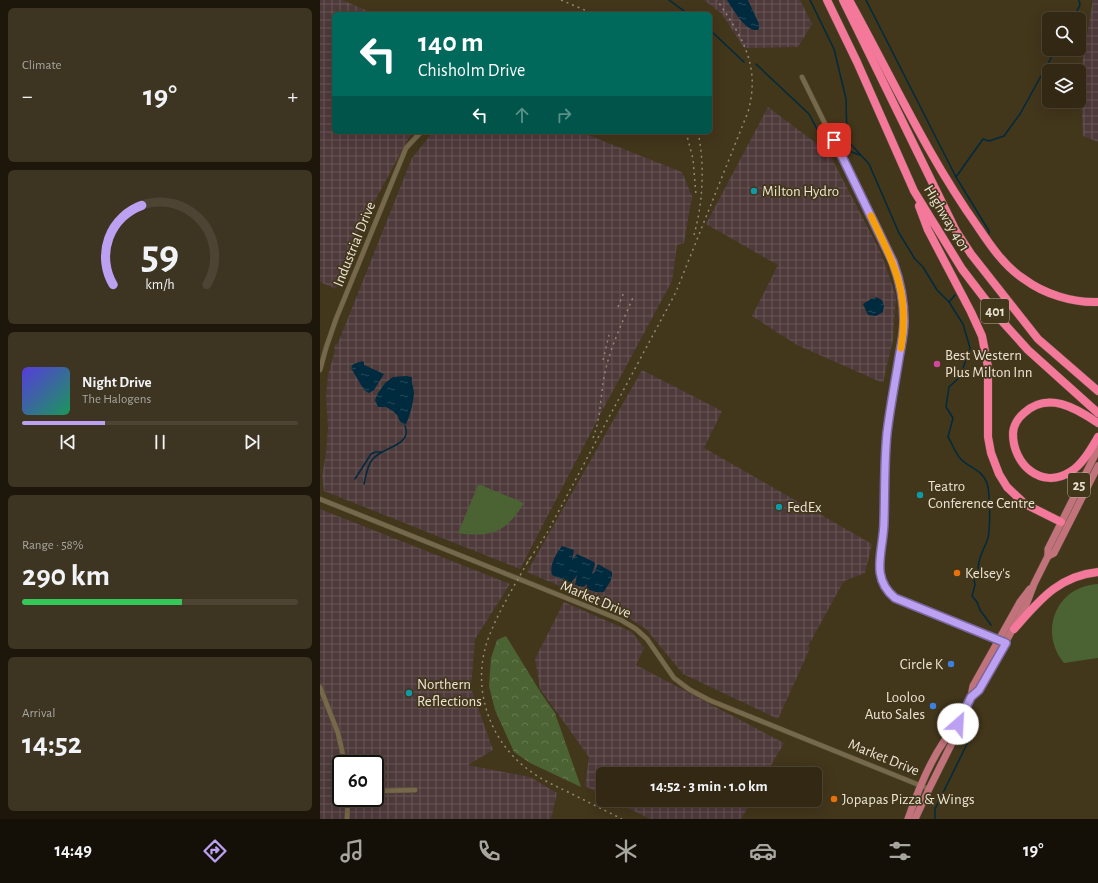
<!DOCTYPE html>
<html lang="en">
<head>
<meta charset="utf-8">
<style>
  body { margin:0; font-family:"Alegreya Sans",sans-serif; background:#3d3422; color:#f1f3f6; height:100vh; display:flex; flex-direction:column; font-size:15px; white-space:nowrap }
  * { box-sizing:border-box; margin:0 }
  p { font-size:13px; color:#a8a6a0 }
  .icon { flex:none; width:22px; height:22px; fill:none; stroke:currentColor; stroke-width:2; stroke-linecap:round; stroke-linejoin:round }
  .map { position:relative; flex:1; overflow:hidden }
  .drawer { display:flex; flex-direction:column; gap:8px; padding:8px; background:#1c160b; width:320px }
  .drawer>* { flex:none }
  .top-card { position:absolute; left:12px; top:12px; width:380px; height:122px; border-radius:6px; box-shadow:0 4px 16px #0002,0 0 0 1px #4d4434; background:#00695c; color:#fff; overflow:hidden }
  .tools { position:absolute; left:722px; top:12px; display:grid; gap:8px }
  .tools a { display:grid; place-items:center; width:44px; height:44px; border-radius:6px; background:#322814; box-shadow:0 4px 16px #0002,0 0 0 1px #4d4434; font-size:20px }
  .speed { position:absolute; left:12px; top:755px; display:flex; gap:8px; font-size:20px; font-weight:700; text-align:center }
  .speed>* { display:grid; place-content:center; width:52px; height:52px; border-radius:50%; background:#322814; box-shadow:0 4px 16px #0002,0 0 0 1px #4d4434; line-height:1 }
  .speed .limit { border:2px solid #111; border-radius:6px; background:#fff; color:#111 }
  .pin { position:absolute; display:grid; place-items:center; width:34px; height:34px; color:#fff; margin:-17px; border-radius:8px; box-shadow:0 2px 6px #0006 }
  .me { position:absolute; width:44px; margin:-22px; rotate:26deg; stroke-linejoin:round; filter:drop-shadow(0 0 3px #0008) }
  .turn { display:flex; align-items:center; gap:14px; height:84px; padding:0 20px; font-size:18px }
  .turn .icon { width:52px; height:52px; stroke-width:2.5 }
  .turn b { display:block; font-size:28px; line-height:34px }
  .lanes { display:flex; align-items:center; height:38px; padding:0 20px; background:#0003; justify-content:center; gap:20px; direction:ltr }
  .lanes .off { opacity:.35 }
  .big { font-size:30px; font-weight:600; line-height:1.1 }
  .drawer .card { flex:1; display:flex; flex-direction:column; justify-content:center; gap:6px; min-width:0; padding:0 14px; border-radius:6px; background:#3d3422 }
  .drawer .dial { align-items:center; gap:0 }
  .dial svg { height:104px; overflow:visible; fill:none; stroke:#4d4434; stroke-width:7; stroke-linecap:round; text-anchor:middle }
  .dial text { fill:#f1f3f6; stroke:none }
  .song { display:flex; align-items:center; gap:12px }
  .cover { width:48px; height:48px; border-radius:6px; background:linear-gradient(135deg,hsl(250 70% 55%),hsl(150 70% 35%)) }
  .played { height:4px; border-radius:2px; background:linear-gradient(90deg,#bca0f2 30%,#4d4434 30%) }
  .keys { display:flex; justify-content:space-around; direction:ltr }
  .heat { display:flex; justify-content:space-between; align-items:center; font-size:22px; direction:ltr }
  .charge { height:6px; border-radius:3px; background:linear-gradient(90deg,#34c759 58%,#4d4434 0) }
  .trip { position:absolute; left:276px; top:767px; width:226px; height:40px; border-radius:6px; background:#322814; box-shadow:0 4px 16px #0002,0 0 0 1px #4d4434; font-weight:600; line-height:40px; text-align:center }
  .dock { display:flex; height:64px; justify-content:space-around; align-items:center; background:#141008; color:#a8a6a0 }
  .dock .icon { width:28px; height:28px }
  .dock .current { color:#bca0f2 }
  .dock b { font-size:18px; color:#f1f3f6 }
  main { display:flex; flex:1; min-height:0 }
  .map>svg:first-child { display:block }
  .industrial { fill:url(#industrial-grid); fill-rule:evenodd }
  .grass { fill:#4b6332 }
  .forest { fill:url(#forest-crowns) }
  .water { fill:url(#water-ripples) }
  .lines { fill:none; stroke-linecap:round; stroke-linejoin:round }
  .stream { stroke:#002a3e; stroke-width:1.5 }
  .minor-casing { stroke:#5b5139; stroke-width:5.5 }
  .primary-casing { stroke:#5b5139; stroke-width:8 }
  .motorway-casing { stroke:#5b5139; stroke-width:9 }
  .minor { stroke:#76684b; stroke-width:4.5 }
  .primary { stroke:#c1727a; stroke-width:7 }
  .motorway { stroke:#f37899; stroke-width:8 }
  .rail { stroke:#938973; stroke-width:1.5; stroke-dasharray:2 4; stroke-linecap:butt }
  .route-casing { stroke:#7a689d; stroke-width:10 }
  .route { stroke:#bca0f2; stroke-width:7 }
  .slow { stroke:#f59e0b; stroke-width:7 }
  .culture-dot { fill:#0f9aa8; stroke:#42361b; stroke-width:1.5 }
  .hotel-dot { fill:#d1479c; stroke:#42361b; stroke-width:1.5 }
  .food-dot { fill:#e8710a; stroke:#42361b; stroke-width:1.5 }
  .shop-dot { fill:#3f7fe0; stroke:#42361b; stroke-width:1.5 }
  .labels { text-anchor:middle; stroke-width:3.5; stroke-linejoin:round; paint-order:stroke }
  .shield { fill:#42361b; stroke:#b8b09c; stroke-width:1 }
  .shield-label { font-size:14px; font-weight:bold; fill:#ebe4d4 }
  .poi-label { font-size:15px; fill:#ebe4d4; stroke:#42361b; text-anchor:start }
  .street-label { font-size:15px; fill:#ebe4d4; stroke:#42361b }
</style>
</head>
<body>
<main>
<section class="drawer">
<div class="card"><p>Climate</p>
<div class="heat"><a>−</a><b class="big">19°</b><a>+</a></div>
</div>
<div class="card dial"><svg viewBox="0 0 100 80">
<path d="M14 69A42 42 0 1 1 86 69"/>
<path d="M14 69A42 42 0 0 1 36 8" stroke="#bca0f2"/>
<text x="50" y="56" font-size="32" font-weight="700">59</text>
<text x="50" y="72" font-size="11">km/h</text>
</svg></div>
<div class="card">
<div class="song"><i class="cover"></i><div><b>Night Drive</b><p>The Halogens</p></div></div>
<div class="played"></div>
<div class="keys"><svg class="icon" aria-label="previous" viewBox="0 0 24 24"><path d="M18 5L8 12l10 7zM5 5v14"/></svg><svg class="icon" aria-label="pause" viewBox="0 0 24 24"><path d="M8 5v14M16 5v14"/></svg><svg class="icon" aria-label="next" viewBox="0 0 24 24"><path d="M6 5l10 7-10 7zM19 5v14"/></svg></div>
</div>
<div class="card"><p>Range · 58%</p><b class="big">290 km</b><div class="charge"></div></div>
<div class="card"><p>Arrival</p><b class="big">14:52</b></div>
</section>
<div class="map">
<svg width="778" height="819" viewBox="0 0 778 819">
  <defs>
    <pattern id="industrial-grid" width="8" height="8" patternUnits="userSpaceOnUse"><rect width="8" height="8" fill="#4e393b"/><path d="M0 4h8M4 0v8" fill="none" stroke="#685656"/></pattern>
    <pattern id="forest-crowns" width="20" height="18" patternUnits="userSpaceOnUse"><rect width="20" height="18" fill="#4b6332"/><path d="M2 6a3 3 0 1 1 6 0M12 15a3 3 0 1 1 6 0" fill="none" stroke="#65794f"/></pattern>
    <pattern id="water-ripples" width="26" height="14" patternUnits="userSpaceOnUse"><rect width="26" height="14" fill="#002a3e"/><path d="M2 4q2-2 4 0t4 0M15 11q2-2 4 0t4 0" fill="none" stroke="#254959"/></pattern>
  </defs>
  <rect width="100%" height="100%" fill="#42361b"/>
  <g class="industrial">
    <polygon points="0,0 22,0 55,14 14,14 14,132 92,132 41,226 16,289 0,282"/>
    <polygon points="384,0 480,0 492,24 478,47 424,48 402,14"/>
    <polygon points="773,0 778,0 778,142 763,136 760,77"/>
    <polygon points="448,107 509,153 561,253 576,296 573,340 563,383 477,345 432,316 458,265 386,224"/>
    <polygon points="113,132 260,132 362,172 372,196 364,243 357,245 352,281 281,413 200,569 4,491 2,476 6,453 8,427 6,397 8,375 15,351 14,345 18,343 92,158"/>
    <polygon points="322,370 402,411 384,448 552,544 545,573 524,581 488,646 490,648 458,719 363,674 326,629 298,611 207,572"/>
    <path d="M0,509L190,584L155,639L151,688L173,750L148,765L210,777L237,793L231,819H0ZM21,764H55V798H21Z"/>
    <polygon points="244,602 312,632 324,648 316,665 464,743 446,774 283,774 283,795 265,786 269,757 220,689 215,659"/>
    <polygon points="292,800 432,800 421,819 330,819"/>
  </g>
  <g class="grass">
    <path d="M158,485H161L204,503C187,532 170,538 138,533Z"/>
    <path d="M778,584V658L744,663C718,632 736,586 778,584Z"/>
  </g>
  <polygon class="forest" points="186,636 221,693 235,713 261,787 210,763 194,752 175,710 169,686 171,658 177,640"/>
  <g class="water">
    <path d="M407,0H428L439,24V28L438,30C425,32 413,9 407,0Z"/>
    <polygon points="556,297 562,300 564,305 563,312 556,316 548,315 543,304 551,299"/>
    <path d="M42,361L44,362V365L64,374L54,390L49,393L44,390L31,368C32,363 38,363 42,361Z"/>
    <path d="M86,376L92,377C91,383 94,388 94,393C93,404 90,416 85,426L79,420L78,416L73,411L66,407H58L55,400L58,393L65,383L73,377Z"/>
    <path d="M242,546L254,550L252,560L257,554L274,562L275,564L272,574L274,573L278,564L292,572C293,581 287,585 284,592H276L267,589V584L263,587L255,585L257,575L251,583L232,575C229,566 236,553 242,546Z"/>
  </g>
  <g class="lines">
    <g class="stream">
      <polyline points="349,0 368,14"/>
      <path d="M490,0L514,49L526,99L527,140L549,164L579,233L595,259L603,267L617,290L629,302L643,324L650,348L640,377L629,387L626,407L633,418L628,437C632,443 635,453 640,458C648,468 662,469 667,483C670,493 671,531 667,541C662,553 657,561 658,576L654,578L655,585L652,596L657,602L660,610L671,625"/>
      <polyline points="546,0 636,177 669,231 669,233"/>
      <polyline points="753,19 760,5 759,0"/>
      <polyline points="390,30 424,62"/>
      <polyline points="436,64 489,114 506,146"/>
      <polyline points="526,150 540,155"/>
      <polyline points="636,177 663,139 669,141 684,136 700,114 736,49"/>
      <polyline points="629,302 635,295"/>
      <polyline points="35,479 51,454 55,452 61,452"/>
      <path d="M44,484C46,476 47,466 52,460C61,447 93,446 85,426"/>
      <polyline points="615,819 615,809 648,742 646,731"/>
    </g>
    <defs>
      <g id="minor">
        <path d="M482,77L573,262C580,281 584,301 584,322C584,334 581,346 579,358C575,383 570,408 567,433C564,463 565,492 564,521C564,549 549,577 575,598L681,641"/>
        <polyline points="0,370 6,348 16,319 86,148 101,132"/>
        <polyline points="0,499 301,620 316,629 327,639 354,678 370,690 389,700 609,789"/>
        <polyline points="0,687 18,733 25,764"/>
        <polyline points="55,791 95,790"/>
        <polyline points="27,819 28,798"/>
      </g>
      <g id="primary">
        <polyline points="728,556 734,553 778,466"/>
        <polyline points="651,697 659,690 706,605 714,584 728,556 728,549 778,449"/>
        <path d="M588,819C598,790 616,746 638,724"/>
        <polyline points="595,819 609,789 635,737 639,724 651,697 653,686 700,602 710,589"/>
      </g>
      <g id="motorway">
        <polyline points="507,0 537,62 594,191 642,269 681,320 708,350 778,413"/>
        <polyline points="523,0 636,231 651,254 718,339 778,391"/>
        <path d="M529,0C571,76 608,157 658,227C670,245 685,267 704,279C724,294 753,303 778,302"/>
        <polyline points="599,206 608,230 651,312 662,336 668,367 668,437 671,453 679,474 687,487 705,504 741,522"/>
        <path d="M778,423C756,408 728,391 704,413C698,418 693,426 693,434C693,464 721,490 750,472C762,465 771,449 778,437"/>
        <path d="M694,629C719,601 738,576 778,572"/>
      </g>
    </defs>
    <use href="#minor" class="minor-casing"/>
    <use href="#primary" class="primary-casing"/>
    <use href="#motorway" class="motorway-casing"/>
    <use href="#minor" class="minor"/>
    <use href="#primary" class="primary"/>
    <use href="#motorway" class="motorway"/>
    <g class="rail">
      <polyline points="241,0 274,14"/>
      <polyline points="366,132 373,159 376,195"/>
      <path d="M374,235C383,202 385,166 378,132"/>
      <polyline points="298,307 304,292"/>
      <polyline points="283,360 289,335"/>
      <path d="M273,438C282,415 280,391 286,368C292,343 304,319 314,295"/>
      <path d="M210,558C196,583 176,615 167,642C151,691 171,745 213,773C224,781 236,786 248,792C266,801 284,810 302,819"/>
      <path d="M207,563L227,533L356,292L428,112C441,65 422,37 397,0"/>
    </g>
  </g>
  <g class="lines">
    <defs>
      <path id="route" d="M514,140L573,262C580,281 584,301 584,321C584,334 581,346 579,358C575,383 570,408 567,433C564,463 565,492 564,521C564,550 549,577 575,598L686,643L659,690L651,697L638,724"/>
    </defs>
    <use href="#route" class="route-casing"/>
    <use href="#route" class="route"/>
    <path class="slow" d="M551,216C574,265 590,292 581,348"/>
  </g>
  <g class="culture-dot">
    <circle cx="434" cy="191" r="4"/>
    <circle cx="600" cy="495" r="4"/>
    <circle cx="459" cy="507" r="4"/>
    <circle cx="89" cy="693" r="4"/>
  </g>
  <circle class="hotel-dot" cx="617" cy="364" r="4"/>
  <g class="food-dot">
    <circle cx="637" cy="573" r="4"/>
    <circle cx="514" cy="799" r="4"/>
  </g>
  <g class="shop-dot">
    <circle cx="631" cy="664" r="4"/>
    <circle cx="613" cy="706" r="4"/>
  </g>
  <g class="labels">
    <g class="shield">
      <rect x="661" y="299" width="28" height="24" rx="3"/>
      <rect x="748" y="473" width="22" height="24" rx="3"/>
    </g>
    <g class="shield-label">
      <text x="675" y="316">401</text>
      <text x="759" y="490">25</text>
    </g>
    <g class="poi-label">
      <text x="442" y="196">Milton Hydro</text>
      <text x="625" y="360">Best Western<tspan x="625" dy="17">Plus Milton Inn</tspan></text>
      <text x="608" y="491">Teatro<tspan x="608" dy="17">Conference Centre</tspan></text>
      <text x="467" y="512">FedEx</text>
      <text x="645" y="578">Kelsey's</text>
      <text x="623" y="669" text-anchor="end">Circle K</text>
      <text x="97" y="689">Northern<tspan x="97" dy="17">Reflections</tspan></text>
      <text x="605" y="702" text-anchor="end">Looloo<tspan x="605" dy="17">Auto Sales</tspan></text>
      <text x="522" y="804">Jopapas Pizza &amp; Wings</text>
    </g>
    <g class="street-label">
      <text transform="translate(627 218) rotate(59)" y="5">Highway 401</text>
      <text transform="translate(34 244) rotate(-68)" y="5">Industrial Drive</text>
      <text transform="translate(276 599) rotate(23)" y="5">Market Drive</text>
      <text transform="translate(564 757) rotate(22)" y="5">Market Drive</text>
    </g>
  </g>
</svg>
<div class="tools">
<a><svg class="icon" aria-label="search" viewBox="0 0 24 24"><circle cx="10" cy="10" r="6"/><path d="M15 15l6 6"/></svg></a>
<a><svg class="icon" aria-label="layers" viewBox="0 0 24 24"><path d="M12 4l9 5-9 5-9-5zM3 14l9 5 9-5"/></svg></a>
</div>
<div class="speed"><div class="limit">60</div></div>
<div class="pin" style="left:514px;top:140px;background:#d93025"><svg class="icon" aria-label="arrive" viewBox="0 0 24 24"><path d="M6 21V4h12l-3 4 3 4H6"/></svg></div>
<svg class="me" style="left:638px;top:724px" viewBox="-20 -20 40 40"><circle r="19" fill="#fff"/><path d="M0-13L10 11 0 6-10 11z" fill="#bca0f2"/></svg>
<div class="trip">14:52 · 3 min · 1.0 km</div>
<div class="top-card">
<div class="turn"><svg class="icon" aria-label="left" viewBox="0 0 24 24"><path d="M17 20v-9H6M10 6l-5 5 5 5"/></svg><div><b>140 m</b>Chisholm Drive</div></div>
<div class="lanes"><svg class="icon" aria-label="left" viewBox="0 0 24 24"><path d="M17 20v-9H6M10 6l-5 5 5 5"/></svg><svg class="icon off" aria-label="ahead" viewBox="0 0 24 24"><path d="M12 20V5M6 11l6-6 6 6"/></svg><svg class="icon off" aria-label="right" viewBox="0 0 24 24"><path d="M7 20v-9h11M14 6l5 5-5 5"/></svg></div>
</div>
</div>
</main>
<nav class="dock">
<b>14:49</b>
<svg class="icon current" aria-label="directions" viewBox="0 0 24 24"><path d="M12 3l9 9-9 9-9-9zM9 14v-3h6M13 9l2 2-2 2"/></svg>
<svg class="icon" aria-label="music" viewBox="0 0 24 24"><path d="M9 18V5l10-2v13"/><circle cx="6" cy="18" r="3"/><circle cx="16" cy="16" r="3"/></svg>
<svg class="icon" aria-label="phone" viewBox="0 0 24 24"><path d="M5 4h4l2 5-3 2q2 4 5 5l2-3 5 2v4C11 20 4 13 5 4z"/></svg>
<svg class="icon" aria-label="climate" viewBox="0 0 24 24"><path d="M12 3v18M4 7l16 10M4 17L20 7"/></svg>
<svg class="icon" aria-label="car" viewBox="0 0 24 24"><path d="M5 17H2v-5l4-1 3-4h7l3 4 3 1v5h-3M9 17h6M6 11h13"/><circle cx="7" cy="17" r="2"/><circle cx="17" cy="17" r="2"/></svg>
<svg class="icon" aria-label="filters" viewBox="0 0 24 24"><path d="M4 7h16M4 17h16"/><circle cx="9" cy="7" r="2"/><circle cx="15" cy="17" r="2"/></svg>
<b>19°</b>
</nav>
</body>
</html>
